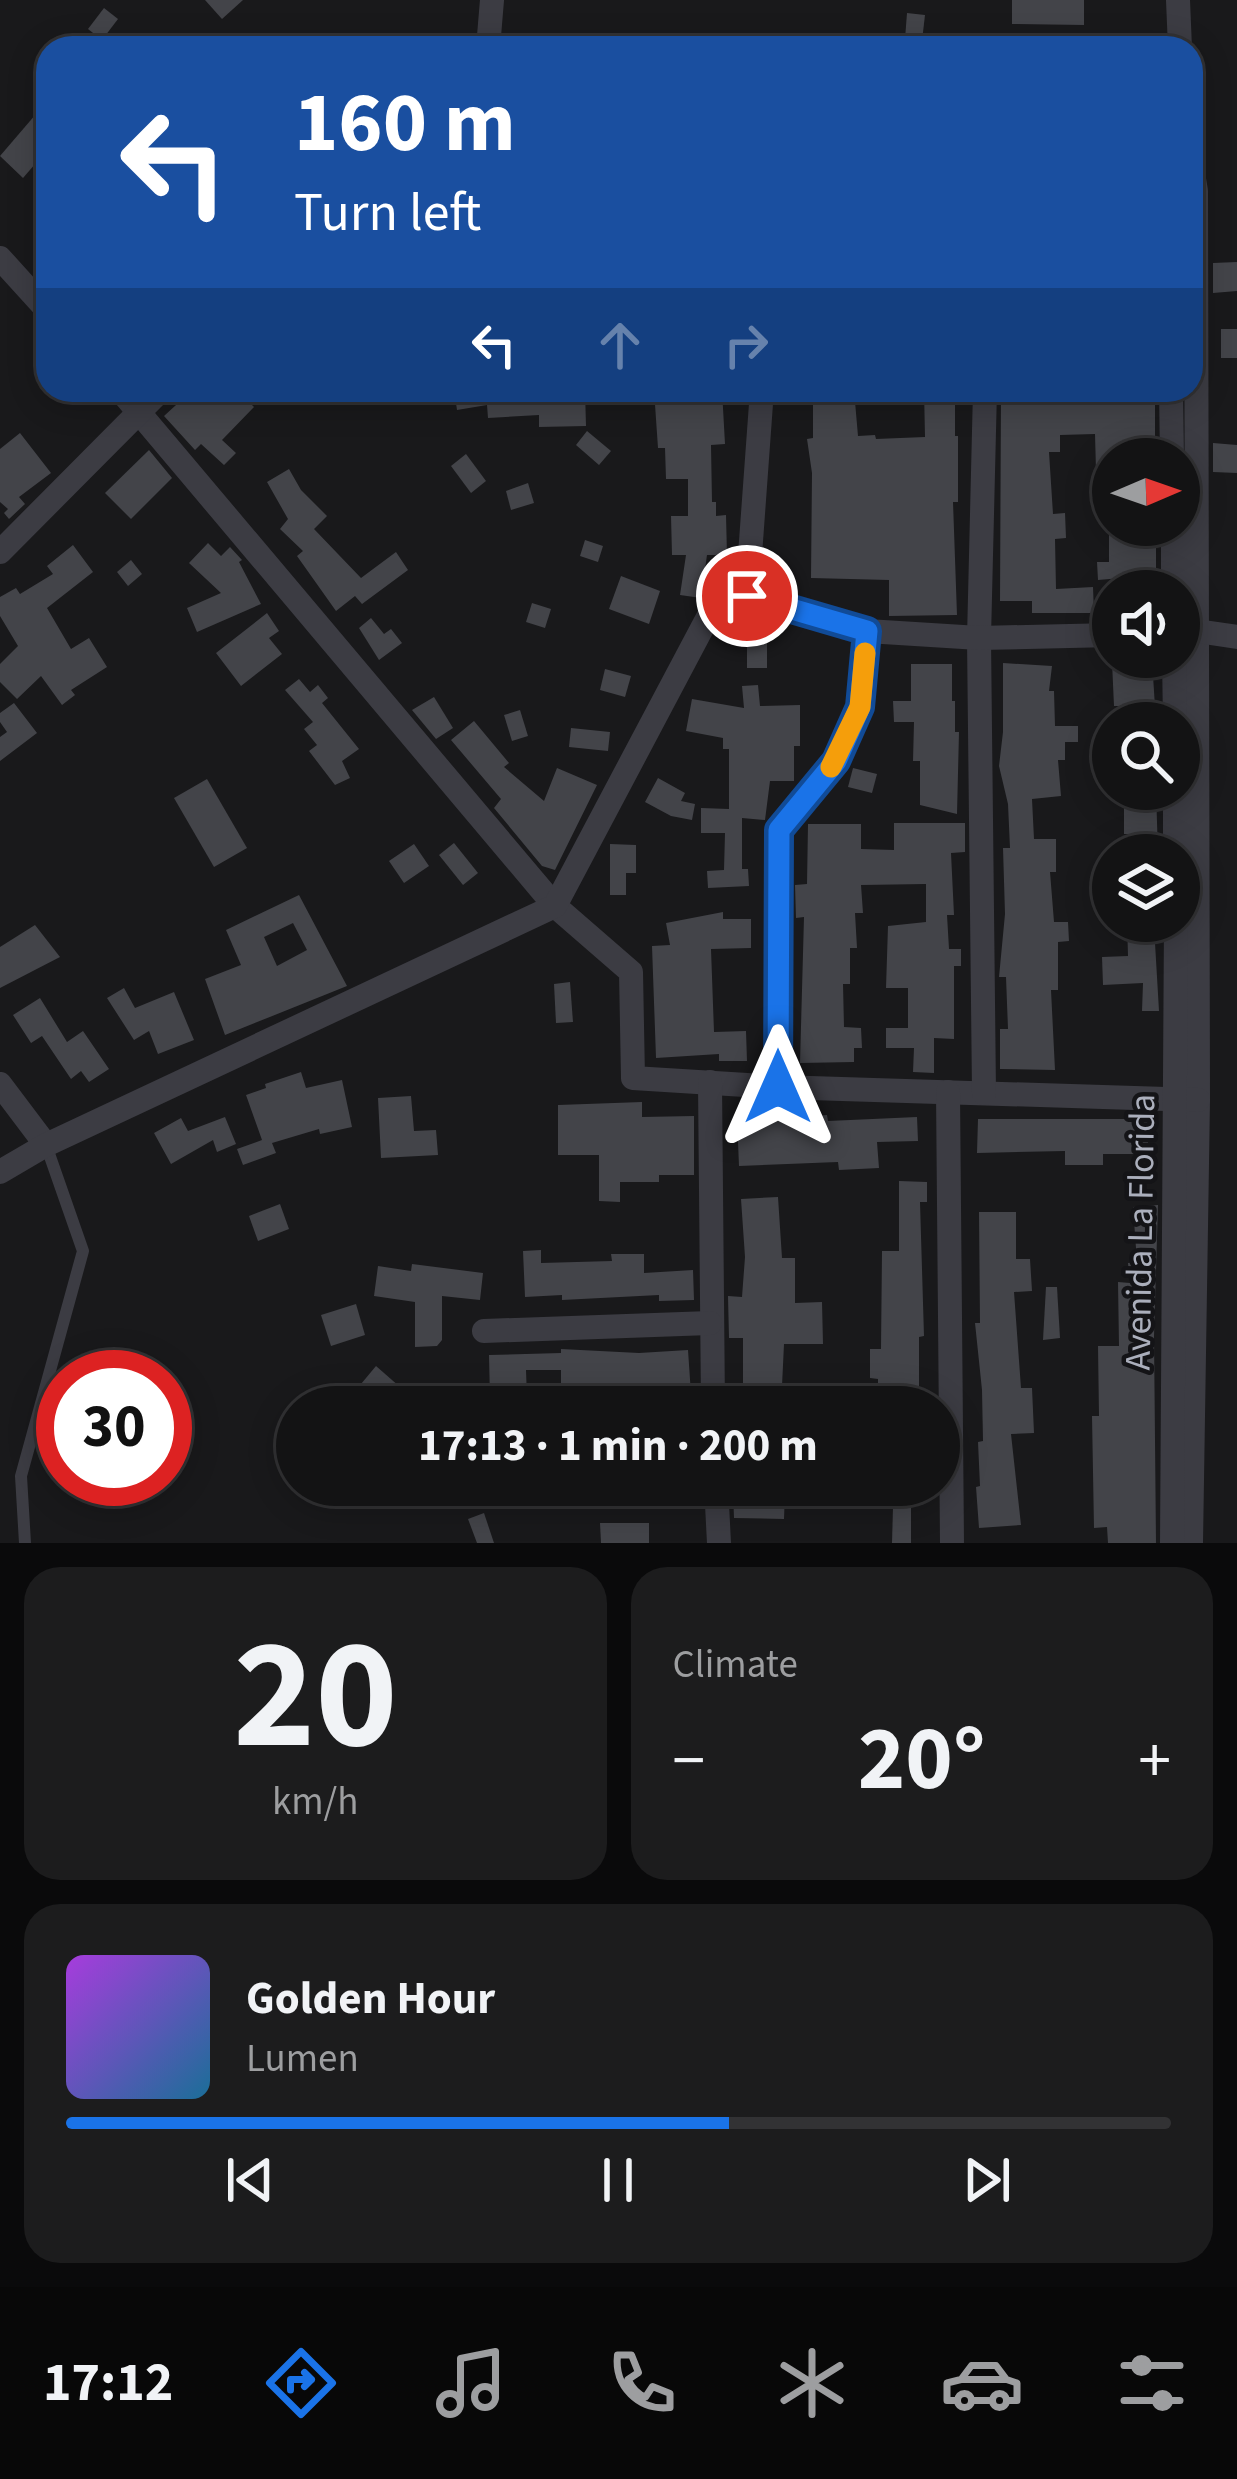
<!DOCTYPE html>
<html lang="en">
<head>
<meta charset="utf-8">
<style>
  body { margin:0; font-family:"Source Sans 3",sans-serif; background:#1c1c1d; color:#f1f3f6; height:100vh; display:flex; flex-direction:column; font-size:45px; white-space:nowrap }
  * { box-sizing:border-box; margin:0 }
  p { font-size:39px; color:#9d9ea0 }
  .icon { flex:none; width:66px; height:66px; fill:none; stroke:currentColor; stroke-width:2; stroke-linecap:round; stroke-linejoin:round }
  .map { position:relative; height:1543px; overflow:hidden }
  .drawer { display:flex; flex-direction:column; gap:24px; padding:24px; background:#0a0a0b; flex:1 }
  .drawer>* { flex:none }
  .hud { position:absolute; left:36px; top:36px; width:1167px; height:366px; border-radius:36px; box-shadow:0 6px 30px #0003,0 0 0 3px #323234; background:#1a4fa0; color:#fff; overflow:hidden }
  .needle { width:78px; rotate:88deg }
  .tools { position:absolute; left:1092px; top:438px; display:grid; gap:24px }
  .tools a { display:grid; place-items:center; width:108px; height:108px; border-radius:50%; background:#131314; box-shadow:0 6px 30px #0003,0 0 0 3px #323234; font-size:60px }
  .speed { position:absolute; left:36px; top:1350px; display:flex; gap:24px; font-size:60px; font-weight:700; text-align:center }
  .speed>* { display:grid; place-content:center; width:156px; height:156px; border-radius:50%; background:#131314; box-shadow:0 6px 30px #0003,0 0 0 3px #323234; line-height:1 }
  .speed .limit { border:18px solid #d22; background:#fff; color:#111 }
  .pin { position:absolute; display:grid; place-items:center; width:102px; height:102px; color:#fff; margin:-51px; border:6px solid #fff; border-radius:50%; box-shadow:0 3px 12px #0007 }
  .me { position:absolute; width:132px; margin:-66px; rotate:0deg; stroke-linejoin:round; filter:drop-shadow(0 0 9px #0008) }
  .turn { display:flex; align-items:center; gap:42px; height:252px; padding:0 60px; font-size:54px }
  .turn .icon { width:156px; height:156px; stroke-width:2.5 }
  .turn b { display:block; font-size:84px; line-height:102px }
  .lanes { display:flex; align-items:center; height:114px; padding:0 60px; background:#0003; justify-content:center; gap:60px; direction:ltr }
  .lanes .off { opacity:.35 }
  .big { font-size:90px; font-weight:700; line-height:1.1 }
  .drawer .tile { flex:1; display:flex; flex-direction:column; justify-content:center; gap:18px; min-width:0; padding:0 42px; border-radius:36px; background:#1c1c1d }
  .drawer .dial { align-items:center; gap:0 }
  .dial b { font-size:156px; line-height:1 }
  .song { display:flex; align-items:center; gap:36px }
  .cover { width:144px; height:144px; border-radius:18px; background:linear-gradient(135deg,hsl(280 70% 55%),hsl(200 70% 35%)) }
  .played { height:12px; border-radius:6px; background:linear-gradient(90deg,#1a73e8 60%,#323234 60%) }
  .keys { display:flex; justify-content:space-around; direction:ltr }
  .heat { display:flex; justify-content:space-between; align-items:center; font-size:66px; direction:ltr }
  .drawer .tiles { flex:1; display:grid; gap:24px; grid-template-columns:1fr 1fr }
  .tile:last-child { grid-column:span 2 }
  .trip { position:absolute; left:276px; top:1386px; width:684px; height:120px; border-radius:60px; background:#131314; box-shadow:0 6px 30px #0003,0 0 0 3px #323234; font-weight:700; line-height:120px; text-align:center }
  .tab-bar { display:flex; height:192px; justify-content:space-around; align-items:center; background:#080808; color:#9d9ea0 }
  .tab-bar .icon { width:84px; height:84px }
  .tab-bar .on { color:#1a73e8 }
  .tab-bar b { font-size:54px; color:#f1f3f6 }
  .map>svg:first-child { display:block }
  .building { fill:#434449; fill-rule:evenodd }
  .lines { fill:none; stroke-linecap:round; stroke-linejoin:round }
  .lane { stroke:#3c3c43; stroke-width:12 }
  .street { stroke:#3c3c43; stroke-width:24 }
  .route-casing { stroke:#114b97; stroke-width:30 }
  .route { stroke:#1a73e8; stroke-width:21 }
  .slow { stroke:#f59e0b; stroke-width:21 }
  .labels { text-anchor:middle; stroke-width:9; stroke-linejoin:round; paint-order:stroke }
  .street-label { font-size:36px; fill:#abafbc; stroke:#141417 }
</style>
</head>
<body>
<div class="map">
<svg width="1237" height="1543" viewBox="0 0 1237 1543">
  <rect width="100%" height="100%" fill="#19191b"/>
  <g class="building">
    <polygon points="205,0 243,0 222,19"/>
    <polygon points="1012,0 1084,0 1084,25 1012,24"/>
    <polygon points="104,8 118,19 102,40 88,29"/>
    <polygon points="907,13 925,15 922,41 905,39"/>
    <polygon points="48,100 48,149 23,178 0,156"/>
    <polygon points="1237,262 1237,291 1213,293 1213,263"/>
    <rect x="1221" y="329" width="16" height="29"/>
    <polygon points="209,390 237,390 254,407 222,440 236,453 224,465 201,444 195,450 164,416 188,394 196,404"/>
    <polygon points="454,390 585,390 586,426 539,427 539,415 488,418 487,405 457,410"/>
    <polygon points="654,390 722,390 725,444 711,445 712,502 716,502 716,516 726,515 727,555 707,555 701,598 680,595 686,555 672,555 671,516 688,516 688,479 666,479 665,448 658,448"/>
    <polygon points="813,390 854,390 858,436 875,435 876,439 925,437 924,390 947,390 947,405 955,405 955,436 958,436 958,502 953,502 957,615 889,616 889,580 811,578 812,473 807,439 813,438"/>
    <polygon points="1001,390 1155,390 1155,437 1144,437 1145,459 1113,459 1113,470 1096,471 1095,434 1060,435 1060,452 1049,452 1053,514 1065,513 1066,538 1055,539 1056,589 1093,587 1094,613 1032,613 1032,601 1000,601"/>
    <polygon points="587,431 611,451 599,465 576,445"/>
    <polygon points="20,433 51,473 19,497 25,504 9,519 4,513 8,509 0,502 0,449"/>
    <polygon points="1213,443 1237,445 1237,473 1213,472"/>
    <polygon points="149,450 172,478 131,519 105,493"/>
    <polygon points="466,454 486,481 471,493 451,466"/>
    <polygon points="289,469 301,490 327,516 314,529 361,578 396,552 408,570 362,604 355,596 336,611 297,556 303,551 280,529 288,519 267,482"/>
    <polygon points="528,483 534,503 511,510 506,491"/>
    <polygon points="1109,525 1156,525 1156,575 1098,580 1097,562 1109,562"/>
    <polygon points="585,540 603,546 598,562 580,556"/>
    <polygon points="208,543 221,556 230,547 242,560 239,562 261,604 197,632 187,608 221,593 189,563"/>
    <polygon points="73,545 93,572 47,608 71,649 89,638 107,667 71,690 75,695 62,705 41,676 17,699 0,682 0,664 18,646 0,616 0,597 16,588 20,594 53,574 47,566"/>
    <polygon points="131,560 142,574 128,586 117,572"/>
    <polygon points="621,576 660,591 649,624 609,609"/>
    <polygon points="532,603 551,609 545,628 526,622"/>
    <polygon points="267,613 279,631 269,638 282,654 241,686 216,653"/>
    <polygon points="371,618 384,634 391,629 402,643 379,660 359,628"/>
    <polygon points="767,636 767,668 747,668 747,637"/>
    <polygon points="1152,660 1156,722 1125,723 1123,706 1114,706 1112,662"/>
    <polygon points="1003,663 1052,666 1049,691 1054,691 1055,726 1078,726 1078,742 1065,742 1065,760 1058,760 1061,796 1032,799 1034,839 1056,839 1056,872 1050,872 1054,922 1068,922 1069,941 1058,942 1058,990 1051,990 1055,1070 1000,1069 1000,1029 1008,1029 1006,977 999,977 1005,914 1003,848 1010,848 1008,804 999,766 1003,732"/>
    <polygon points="911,664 952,664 952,701 955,701 955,732 959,732 957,814 920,805 920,761 913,761 914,722 894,722 893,701 911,701"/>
    <polygon points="605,669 631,676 625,697 600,690"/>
    <polygon points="299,679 310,692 318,685 328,698 322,703 359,749 342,761 350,778 335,785 309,751 317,745 304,729 313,722 285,690"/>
    <polygon points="758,685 760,706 800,705 800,746 794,746 794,781 770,781 765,820 742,818 742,869 748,869 749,886 708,888 707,871 724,870 725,833 701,833 701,808 729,809 729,749 723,749 723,738 686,731 692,699 744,708 742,686"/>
    <polygon points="434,697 453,728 436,739 412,710"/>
    <polygon points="14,703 37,733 0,761 0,737 7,732 0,722 0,713"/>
    <polygon points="520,710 528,736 512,741 504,715"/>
    <polygon points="474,721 509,763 504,767 544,801 557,768 597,785 555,870 542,866 494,808 501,799 451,740"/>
    <polygon points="571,728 610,732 608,751 569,747"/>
    <polygon points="853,768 877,774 872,793 848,787"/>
    <polygon points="658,778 685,793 681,801 695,804 692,820 671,816 645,802"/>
    <polygon points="207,779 247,848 214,867 174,798"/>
    <polygon points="1124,789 1156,789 1158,855 1130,855 1129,834 1124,834"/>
    <polygon points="894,823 965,823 965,852 951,853 954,915 947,915 949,949 961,949 961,966 954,966 954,1039 934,1038 934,1073 913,1072 914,1048 886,1048 886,1028 908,1028 908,988 886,988 888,926 926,922 926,884 861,885 863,913 855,913 857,948 850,948 850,984 843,984 844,1027 861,1028 862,1048 854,1048 854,1062 800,1063 804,917 796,918 795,885 807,884 808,824 861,824 861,849 894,850"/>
    <polygon points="454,843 478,873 463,885 439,855"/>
    <polygon points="414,844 429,866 404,883 389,861"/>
    <polygon points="610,844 636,845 636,873 626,873 626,895 610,895"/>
    <path d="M299,895L347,986L225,1035L205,979L241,965L226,930ZM293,923L307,950L277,966L264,937Z"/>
    <polygon points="723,912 723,919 751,919 751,948 711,949 714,1032 746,1031 747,1061 719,1061 719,1054 656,1058 652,946 670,945 666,923"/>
    <polygon points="1127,921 1160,921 1159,943 1155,943 1159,1011 1142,1011 1143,983 1103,985 1102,957 1128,956"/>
    <polygon points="35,925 60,957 0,988 0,947"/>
    <polygon points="570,982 573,1022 556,1023 554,984"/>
    <polygon points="124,988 135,1008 174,992 194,1040 158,1054 149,1031 134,1040 107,998"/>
    <polygon points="40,998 67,1042 83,1031 109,1069 89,1082 81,1071 71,1079 42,1036 31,1043 13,1015"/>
    <polygon points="301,1072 306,1088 342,1080 352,1127 320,1134 319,1129 272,1143 276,1153 243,1165 237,1149 262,1140 246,1095 266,1088 265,1084"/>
    <polygon points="411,1096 414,1131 436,1130 438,1155 381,1158 378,1098"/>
    <polygon points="642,1102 642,1117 694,1116 694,1175 659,1175 659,1182 620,1182 620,1202 599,1201 599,1155 558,1155 558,1105"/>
    <polygon points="788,1114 789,1118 827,1115 828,1121 917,1117 918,1141 877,1142 879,1168 839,1170 838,1162 739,1166 737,1118"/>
    <polygon points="225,1117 236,1144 217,1152 213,1140 171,1164 154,1133 181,1118 188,1131"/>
    <polygon points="978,1119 1148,1119 1148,1154 1103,1154 1103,1165 1065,1165 1065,1151 977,1153"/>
    <polygon points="899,1181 927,1182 927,1202 920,1202 924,1336 919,1337 919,1407 878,1407 878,1379 870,1378 870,1349 881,1349 882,1251 899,1251"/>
    <polygon points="778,1197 782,1258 795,1258 795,1303 822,1302 823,1344 784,1344 781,1407 738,1407 738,1389 743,1389 743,1338 729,1338 728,1296 742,1297 745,1257 741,1199"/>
    <polygon points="280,1204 289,1229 258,1241 249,1216"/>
    <polygon points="1158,1205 1154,1336 1156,1543 1108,1543 1107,1527 1094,1528 1092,1416 1099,1416 1098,1346 1119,1346 1118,1282 1130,1283 1128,1263 1137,1262 1133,1207"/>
    <polygon points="979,1212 1016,1212 1016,1259 1030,1259 1032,1291 1014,1292 1021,1388 1032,1388 1034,1433 1011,1434 1021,1525 979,1528 976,1487 980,1486 978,1442 983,1441 982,1390 975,1323 980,1323"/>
    <polygon points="541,1250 541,1263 612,1261 611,1254 644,1254 644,1273 693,1270 694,1300 659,1301 659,1295 562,1300 562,1295 525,1297 523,1251"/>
    <polygon points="412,1264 483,1273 480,1300 442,1296 442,1340 437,1346 415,1347 415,1302 374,1296 378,1266 411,1271"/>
    <polygon points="1046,1287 1057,1287 1060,1338 1043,1340"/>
    <polygon points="356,1304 365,1335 331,1346 321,1315"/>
    <polygon points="561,1349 639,1353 688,1350 691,1394 646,1397 602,1395 602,1383 561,1383 561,1370 526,1370 527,1398 490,1399 489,1355 561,1353"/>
    <polygon points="376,1366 400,1387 384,1405 361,1384"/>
    <polygon points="741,1485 765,1485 765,1493 785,1493 784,1519 734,1518 733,1492 741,1492"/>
    <polygon points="893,1507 911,1507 911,1543 892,1543"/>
    <polygon points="484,1513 494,1543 477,1543 468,1519"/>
    <polygon points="600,1523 649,1523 649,1543 601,1543"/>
  </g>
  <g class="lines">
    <polyline class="lane" points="25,1543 21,1476 83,1251 46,1145"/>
    <g class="street">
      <polyline points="1178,0 1180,48"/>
      <polyline points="488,48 492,0"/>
      <polyline points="1191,161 1196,191 1198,1100 1191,1543"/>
      <polyline points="0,258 48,311"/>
      <polyline points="120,390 555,906 631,972 633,1078 778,1087 1198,1100"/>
      <polyline points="1171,390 1172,459"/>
      <polyline points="1173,525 1173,591"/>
      <polyline points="0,552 161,390"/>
      <polyline points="747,596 762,390"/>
      <polyline points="1179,633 1197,631 1237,637"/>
      <polyline points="1174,657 1175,723"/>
      <polyline points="1175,789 1175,855"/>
      <polyline points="710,1082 713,1407"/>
      <polyline points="0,1084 46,1145"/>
      <polyline points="778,1087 779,829 837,761 860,707 867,631"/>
      <polyline points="948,1092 952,1543"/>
      <polyline points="984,1093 979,638 985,390"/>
      <polyline points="0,1172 46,1145 555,906 708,617 747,596 867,631 979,638 1113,635"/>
      <polyline points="484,1331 710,1323"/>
      <polyline points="716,1485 719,1543"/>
      <polyline points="1172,1543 1176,921"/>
    </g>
  </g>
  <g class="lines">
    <defs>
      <polyline id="route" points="747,596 867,631 860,707 836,761 779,830 778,1087"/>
    </defs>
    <use href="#route" class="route-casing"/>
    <use href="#route" class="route"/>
    <polyline class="slow" points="831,767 860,707 865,653"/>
  </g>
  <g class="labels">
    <g class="street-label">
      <text transform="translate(1139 1232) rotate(-89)" y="13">Avenida La Florida</text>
    </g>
  </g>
</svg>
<div class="tools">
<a><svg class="needle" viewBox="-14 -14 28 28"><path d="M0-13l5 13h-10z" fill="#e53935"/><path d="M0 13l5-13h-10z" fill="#9d9ea0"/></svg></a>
<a><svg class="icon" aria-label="sound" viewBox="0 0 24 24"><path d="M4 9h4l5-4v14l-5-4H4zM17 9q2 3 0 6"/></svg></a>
<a><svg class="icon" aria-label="search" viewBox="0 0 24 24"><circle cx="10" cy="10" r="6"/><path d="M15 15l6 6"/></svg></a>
<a><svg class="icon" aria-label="layers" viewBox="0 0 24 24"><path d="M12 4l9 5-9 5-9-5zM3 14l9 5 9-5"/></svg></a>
</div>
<div class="speed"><div class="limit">30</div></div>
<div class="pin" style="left:747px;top:596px;background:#d93025"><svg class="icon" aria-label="arrive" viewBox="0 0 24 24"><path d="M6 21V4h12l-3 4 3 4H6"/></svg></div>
<svg class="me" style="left:778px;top:1087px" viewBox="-20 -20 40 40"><path d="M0-17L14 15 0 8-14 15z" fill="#1a73e8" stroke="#fff" stroke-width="4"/></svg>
<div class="trip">17:13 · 1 min · 200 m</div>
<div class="hud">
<div class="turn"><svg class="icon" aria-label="left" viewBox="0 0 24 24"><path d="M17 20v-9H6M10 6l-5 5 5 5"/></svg><div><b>160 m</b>Turn left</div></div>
<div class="lanes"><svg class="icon" aria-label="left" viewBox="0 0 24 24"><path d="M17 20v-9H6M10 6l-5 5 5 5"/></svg><svg class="icon off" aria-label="ahead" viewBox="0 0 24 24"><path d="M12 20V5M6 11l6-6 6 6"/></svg><svg class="icon off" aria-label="right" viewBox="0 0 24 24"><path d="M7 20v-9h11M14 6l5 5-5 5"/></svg></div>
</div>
</div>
<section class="drawer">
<div class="tiles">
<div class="tile dial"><b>20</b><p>km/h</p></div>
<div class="tile"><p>Climate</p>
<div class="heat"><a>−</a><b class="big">20°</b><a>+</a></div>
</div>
<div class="tile">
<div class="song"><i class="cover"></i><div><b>Golden Hour</b><p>Lumen</p></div></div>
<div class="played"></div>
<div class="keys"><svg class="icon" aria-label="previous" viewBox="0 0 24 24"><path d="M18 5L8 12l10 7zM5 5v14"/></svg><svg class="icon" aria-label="pause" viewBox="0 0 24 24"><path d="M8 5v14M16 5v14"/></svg><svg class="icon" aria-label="next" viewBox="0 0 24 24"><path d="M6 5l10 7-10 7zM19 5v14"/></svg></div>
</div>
</div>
</section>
<nav class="tab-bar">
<b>17:12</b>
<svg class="icon on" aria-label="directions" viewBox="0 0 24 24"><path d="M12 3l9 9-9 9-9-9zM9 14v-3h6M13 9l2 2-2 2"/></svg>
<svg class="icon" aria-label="music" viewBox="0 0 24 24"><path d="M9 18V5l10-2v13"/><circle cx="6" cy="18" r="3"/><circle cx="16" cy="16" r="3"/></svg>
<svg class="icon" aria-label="phone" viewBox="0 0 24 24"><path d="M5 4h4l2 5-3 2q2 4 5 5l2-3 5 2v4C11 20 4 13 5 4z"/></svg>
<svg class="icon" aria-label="climate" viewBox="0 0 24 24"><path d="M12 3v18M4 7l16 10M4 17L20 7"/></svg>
<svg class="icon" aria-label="car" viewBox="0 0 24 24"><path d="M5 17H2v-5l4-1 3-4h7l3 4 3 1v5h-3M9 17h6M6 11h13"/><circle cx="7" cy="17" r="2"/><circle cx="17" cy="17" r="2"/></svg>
<svg class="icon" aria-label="filters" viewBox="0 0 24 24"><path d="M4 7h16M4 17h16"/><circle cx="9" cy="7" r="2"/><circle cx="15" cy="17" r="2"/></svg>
</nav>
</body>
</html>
